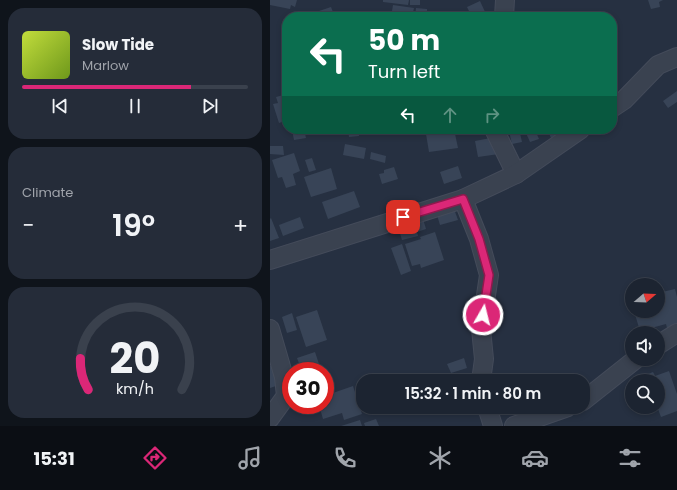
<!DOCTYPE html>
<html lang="en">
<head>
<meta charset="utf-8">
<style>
  body { margin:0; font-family:Poppins,sans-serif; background:#252c39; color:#f1f3f6; height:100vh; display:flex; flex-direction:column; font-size:15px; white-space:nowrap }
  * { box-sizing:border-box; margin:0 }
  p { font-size:13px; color:#a0a4ab }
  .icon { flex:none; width:22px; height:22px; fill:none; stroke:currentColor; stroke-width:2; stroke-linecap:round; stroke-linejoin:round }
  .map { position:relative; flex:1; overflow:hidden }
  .details { display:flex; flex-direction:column; gap:8px; padding:8px; background:#0f141b; width:270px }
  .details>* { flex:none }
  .top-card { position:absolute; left:12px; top:12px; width:335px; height:122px; border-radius:16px; box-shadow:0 2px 6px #0003,0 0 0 1px #3a414d; background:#0b6e4f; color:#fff; overflow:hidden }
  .needle { width:26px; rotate:71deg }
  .buttons { position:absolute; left:355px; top:278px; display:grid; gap:8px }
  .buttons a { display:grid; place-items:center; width:40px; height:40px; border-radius:50%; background:#1c2431; box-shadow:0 2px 6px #0003,0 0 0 1px #3a414d; font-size:20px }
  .speed { position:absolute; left:12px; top:362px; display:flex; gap:8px; font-size:20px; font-weight:700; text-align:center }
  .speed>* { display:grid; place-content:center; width:52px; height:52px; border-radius:50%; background:#1c2431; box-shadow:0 2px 6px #0003,0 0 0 1px #3a414d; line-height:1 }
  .speed .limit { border:6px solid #d22; background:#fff; color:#111 }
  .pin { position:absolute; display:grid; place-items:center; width:34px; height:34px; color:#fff; margin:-17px; border-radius:8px; box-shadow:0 2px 6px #0006 }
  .me { position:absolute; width:44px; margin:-22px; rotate:8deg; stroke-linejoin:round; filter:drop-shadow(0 0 3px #0008) }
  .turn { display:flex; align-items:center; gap:14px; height:84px; padding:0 20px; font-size:18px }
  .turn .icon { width:52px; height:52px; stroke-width:2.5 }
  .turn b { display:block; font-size:28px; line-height:34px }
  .lanes { display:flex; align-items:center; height:38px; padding:0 20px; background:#0003; justify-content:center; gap:20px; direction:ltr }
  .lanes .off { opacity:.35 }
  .big { font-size:30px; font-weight:600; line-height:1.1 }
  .details .widget { flex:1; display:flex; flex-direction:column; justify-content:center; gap:6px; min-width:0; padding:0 14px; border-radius:16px; background:#252c39 }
  .details .dial { align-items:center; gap:0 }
  .dial svg { height:104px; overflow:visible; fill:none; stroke:#3a414d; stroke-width:7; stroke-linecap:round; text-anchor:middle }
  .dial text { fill:#f1f3f6; stroke:none }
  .song { display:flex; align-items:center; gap:12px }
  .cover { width:48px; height:48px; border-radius:6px; background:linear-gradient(135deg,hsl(70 70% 55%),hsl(80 70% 35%)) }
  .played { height:4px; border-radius:2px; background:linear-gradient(90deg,#db2777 75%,#3a414d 75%) }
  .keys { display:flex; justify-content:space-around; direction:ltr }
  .heat { display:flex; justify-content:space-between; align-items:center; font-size:22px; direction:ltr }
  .trip { position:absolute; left:86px; top:374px; width:234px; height:40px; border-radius:16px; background:#1c2431; box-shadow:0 2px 6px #0003,0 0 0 1px #3a414d; font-weight:600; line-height:40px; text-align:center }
  .tabs { display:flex; height:64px; justify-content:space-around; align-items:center; background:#0b0e14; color:#a0a4ab }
  .tabs .icon { width:28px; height:28px }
  .tabs .on { color:#db2777 }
  .tabs b { font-size:18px; color:#f1f3f6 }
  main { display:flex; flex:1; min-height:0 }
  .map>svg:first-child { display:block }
  .building { fill:#384457 }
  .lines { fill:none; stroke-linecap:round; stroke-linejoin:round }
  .minor-casing { stroke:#444b5a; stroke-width:20 }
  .minor { stroke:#3a4250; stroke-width:18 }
  .route-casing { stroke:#8e194d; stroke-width:10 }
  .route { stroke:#db2777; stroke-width:7 }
</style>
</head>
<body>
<main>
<section class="details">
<div class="widget">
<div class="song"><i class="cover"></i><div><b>Slow Tide</b><p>Marlow</p></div></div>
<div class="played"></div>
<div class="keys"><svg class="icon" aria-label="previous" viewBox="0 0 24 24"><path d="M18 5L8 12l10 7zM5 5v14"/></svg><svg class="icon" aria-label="pause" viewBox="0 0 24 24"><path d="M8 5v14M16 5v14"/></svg><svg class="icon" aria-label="next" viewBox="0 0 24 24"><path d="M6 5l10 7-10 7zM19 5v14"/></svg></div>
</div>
<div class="widget"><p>Climate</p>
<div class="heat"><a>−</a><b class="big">19°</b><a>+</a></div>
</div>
<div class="widget dial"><svg viewBox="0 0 100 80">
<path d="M14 69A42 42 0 1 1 86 69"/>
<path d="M14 69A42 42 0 0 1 8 45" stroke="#db2777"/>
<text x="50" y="56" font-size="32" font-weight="700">20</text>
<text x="50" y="72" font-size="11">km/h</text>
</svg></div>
</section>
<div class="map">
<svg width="407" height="426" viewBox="0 0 407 426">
  <rect width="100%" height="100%" fill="#263041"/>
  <g class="building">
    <polygon points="0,0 27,0 25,7 21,5 20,9 0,5"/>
    <polygon points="113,0 139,0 138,5 113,2"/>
    <rect x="140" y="0" width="10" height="5"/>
    <polygon points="378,0 393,0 389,2 390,7 381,9"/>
    <polygon points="210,1 216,14 209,17 208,17 207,15 202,17 197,7"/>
    <polygon points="123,5 144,8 142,17 121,17"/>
    <polygon points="61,7 65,17 51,17 49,11"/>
    <polygon points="146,8 157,9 157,17 145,17"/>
    <polygon points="407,91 407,102 398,108 393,101"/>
    <polygon points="17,94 17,120 9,123 3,104 8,103 6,97"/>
    <polygon points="25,129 34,129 36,138 24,140 22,130"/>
    <polygon points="78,129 88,129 89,136 79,137"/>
    <polygon points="184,129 188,148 159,152 156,134"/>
    <polygon points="249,129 252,142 242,144 239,131"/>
    <polygon points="277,129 297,129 298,130 281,138"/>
    <polygon points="265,130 269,139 260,142 256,133"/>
    <polygon points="226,137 229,154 208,157 205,141"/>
    <polygon points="75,144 96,148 94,159 73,155"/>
    <polygon points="0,146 13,146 14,155 0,154"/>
    <polygon points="101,152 116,156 115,163 100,159"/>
    <polygon points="24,153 30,171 23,174 26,185 16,188 12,177 8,178 2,160"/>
    <polygon points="42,158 46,170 39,172 35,160"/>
    <polygon points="188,166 192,178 174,184 170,172"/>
    <polygon points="124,167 128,179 112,184 109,174 114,173 114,170"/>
    <polygon points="61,168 67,189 41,197 34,177"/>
    <polygon points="84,191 90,207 58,219 52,202"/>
    <polygon points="184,209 188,220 170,225 167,215"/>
    <polygon points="30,217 34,228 13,236 9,225"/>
    <polygon points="1,218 9,238 0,241 0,219"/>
    <polygon points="153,219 156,229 147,232 148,236 132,240 128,227"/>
    <polygon points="165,232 174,260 151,268 150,264 142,266 135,244 151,239 150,237"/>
    <polygon points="132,244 141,271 131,275 121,248"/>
    <polygon points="405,289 407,297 407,330 398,332 396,324 370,331 364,311 388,311 388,293"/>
    <polygon points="47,310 57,340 36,347 26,317"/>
    <polygon points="22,313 27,330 17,333 12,317"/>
    <polygon points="45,352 50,367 37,371 32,371 27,358"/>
    <polygon points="194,358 197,368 181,373 177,364"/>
    <polygon points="8,363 15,383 0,388 0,366"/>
    <polygon points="399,371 407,394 407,411 391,417 388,409 379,412 378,407 388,407 388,381 369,381 368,378 383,372 385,376"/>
    <polygon points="57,386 60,394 83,386 92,414 74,420 72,413 53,419 49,405 55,405 55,387"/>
    <polygon points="106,419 109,426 95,426 94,423"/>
    <polygon points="90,420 92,426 71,426"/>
  </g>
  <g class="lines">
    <defs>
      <g id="minor">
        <polyline points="234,17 235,0"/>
        <polyline points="342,108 354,100 388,65 407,57"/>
        <polyline points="224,129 246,174"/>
        <polyline points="193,199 209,239 219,275 211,329 214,359 211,381"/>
        <polyline points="0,260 193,199 246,174 311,129"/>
        <polyline points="0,329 14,377 16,396 0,418"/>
        <polyline points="388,345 407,333"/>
        <polyline points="313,401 366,359"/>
        <polyline points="217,407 223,426"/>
        <polyline points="244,426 298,407"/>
      </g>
    </defs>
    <use href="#minor" class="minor-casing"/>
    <use href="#minor" class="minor"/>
  </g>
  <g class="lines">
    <defs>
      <polyline id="route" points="133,217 193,199 209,239 219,275 213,315"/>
    </defs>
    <use href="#route" class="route-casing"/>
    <use href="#route" class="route"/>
  </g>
</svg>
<div class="buttons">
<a><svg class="needle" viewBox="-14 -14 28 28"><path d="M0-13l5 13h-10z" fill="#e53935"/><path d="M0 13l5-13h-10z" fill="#a0a4ab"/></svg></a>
<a><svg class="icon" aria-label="sound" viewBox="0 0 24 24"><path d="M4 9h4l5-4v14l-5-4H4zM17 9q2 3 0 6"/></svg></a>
<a><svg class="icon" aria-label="search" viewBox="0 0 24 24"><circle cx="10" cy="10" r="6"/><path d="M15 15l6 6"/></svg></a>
</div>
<div class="speed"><div class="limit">30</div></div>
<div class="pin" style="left:133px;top:217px;background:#d93025"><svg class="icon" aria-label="arrive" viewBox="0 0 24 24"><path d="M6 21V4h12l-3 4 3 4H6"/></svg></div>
<svg class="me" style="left:213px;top:315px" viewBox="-20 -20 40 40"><circle r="17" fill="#db2777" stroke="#fff" stroke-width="3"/><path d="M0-11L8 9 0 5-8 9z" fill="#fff"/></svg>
<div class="trip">15:32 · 1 min · 80 m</div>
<div class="top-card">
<div class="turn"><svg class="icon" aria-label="left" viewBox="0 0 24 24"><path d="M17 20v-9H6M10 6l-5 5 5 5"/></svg><div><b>50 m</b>Turn left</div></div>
<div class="lanes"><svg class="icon" aria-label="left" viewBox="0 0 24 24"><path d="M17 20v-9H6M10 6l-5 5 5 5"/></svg><svg class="icon off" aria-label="ahead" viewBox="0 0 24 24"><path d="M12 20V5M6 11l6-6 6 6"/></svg><svg class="icon off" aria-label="right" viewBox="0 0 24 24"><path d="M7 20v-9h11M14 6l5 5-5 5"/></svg></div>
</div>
</div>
</main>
<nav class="tabs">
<b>15:31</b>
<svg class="icon on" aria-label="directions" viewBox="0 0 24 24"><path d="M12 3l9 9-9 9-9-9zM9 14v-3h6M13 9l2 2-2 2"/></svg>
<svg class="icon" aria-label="music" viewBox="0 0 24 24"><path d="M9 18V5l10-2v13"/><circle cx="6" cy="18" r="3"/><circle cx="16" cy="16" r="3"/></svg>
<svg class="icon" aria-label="phone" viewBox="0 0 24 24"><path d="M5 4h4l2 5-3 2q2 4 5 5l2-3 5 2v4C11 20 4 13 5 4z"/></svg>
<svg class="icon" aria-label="climate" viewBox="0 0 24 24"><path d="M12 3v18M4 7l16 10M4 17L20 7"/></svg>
<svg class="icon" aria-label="car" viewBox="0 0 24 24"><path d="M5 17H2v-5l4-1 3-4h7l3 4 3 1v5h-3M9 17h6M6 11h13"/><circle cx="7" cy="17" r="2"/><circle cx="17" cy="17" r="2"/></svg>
<svg class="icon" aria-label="filters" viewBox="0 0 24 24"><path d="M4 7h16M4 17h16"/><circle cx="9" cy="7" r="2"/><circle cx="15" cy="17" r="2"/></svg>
</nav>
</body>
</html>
